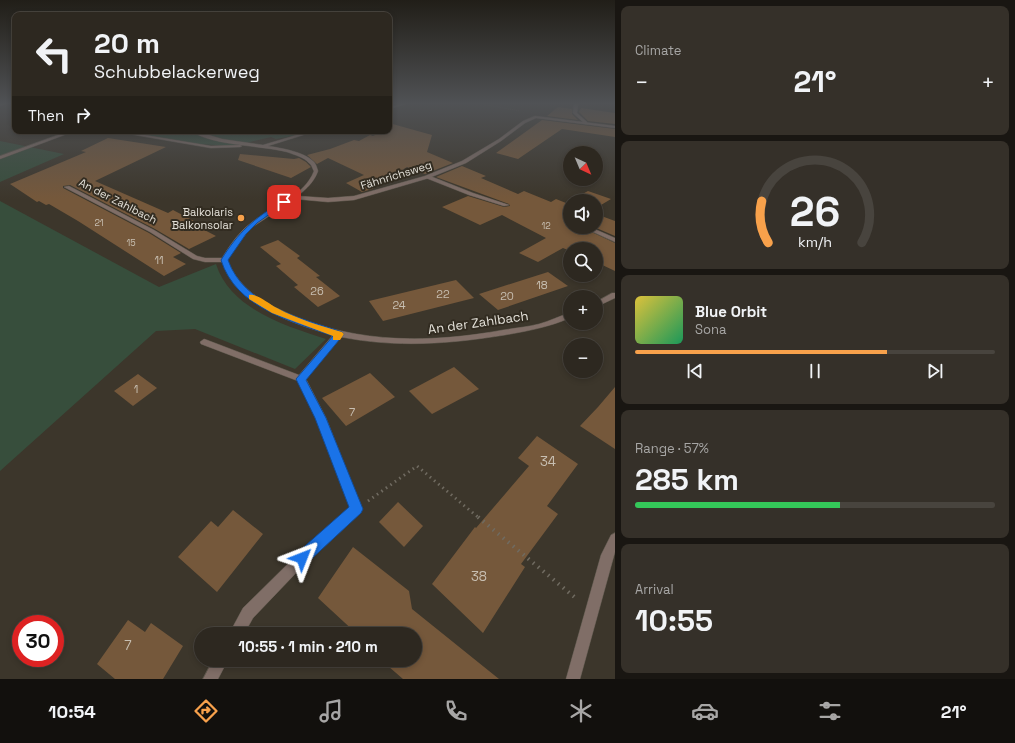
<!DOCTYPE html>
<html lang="en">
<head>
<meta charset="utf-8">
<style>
  body { margin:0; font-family:"Space Grotesk",sans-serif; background:#353029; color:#f1f3f6; height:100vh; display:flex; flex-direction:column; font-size:15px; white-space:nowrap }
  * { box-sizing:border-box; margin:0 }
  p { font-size:13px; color:#a7a6a5 }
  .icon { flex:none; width:22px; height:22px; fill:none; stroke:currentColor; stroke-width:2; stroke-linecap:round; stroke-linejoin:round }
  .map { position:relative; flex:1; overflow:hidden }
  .sheet { display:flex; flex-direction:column; gap:6px; padding:6px; background:#191612; width:400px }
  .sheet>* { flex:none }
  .guide { position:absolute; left:12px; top:12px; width:380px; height:122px; border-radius:8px; box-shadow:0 2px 6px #0003,0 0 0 1px #48443e; background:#2d2820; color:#f1f3f6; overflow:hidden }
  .needle { width:26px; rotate:136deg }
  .buttons { position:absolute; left:563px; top:146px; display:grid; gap:8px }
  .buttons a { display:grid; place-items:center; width:40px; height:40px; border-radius:50%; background:#2d2820; box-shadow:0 2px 6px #0003,0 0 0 1px #48443e; font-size:20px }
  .speed { position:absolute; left:12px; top:615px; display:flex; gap:8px; font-size:20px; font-weight:700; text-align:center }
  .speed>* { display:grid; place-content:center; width:52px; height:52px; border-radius:50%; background:#2d2820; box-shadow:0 2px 6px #0003,0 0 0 1px #48443e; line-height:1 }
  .speed .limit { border:6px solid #d22; background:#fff; color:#111 }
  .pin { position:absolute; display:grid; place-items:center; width:34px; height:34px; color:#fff; margin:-17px; border-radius:8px; box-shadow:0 2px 6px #0006 }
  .me { position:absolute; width:44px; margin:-22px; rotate:45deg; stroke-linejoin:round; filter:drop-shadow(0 0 3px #0008) }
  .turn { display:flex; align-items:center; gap:14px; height:84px; padding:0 16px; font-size:18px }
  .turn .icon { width:52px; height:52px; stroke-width:2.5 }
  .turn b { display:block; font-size:28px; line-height:34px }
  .then { display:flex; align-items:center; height:38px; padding:0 16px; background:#0003; gap:8px; font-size:15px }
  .big { font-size:30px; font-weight:600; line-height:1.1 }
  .sheet .card { flex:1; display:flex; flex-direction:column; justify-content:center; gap:6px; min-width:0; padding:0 14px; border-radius:8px; background:#353029 }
  .sheet .dial { align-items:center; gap:0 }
  .dial svg { height:104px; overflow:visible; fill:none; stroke:#48443e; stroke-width:7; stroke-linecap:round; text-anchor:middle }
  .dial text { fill:#f1f3f6; stroke:none }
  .song { display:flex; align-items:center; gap:12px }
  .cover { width:48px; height:48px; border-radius:6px; background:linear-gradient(135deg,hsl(50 70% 55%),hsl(150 70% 35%)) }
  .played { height:4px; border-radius:2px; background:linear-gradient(90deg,#f8a14b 70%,#48443e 70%) }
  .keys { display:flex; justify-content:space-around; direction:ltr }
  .heat { display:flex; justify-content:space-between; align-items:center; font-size:22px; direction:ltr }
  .charge { height:6px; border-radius:3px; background:linear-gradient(90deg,#34c759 57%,#48443e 0) }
  .trip { position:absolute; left:194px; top:627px; width:228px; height:40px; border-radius:20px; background:#2d2820; box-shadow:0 2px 6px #0003,0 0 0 1px #48443e; font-weight:600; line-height:40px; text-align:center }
  .dock { display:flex; height:64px; justify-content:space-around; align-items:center; background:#12100d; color:#a7a6a5 }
  .dock .icon { width:28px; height:28px }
  .dock .selected { color:#f8a14b }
  .dock b { font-size:18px; color:#f1f3f6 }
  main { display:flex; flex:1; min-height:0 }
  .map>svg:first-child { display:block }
  .green { fill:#374e3c }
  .building { fill:#75583b }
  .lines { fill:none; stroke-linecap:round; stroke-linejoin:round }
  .lane-casing { stroke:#5a554a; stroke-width:1 }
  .street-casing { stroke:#5a554a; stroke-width:1 }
  .path-far2 { stroke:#706b61; stroke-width:1; stroke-dasharray:0.5 1.5; stroke-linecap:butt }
  .path-far1 { stroke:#706b61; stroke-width:3; stroke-dasharray:1.5 4; stroke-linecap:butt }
  .path { stroke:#706b61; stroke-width:4; stroke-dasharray:1.5 5; stroke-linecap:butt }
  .lane { fill:#806e67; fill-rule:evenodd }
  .street { fill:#806e67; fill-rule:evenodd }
  .route { fill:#1a73e8; stroke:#114b97 }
  .slow { fill:#f59e0b }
  .poi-dot { fill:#f8a14b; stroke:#322c21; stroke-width:1.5 }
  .labels { text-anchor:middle; stroke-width:4; stroke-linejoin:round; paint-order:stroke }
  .far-number-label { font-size:9px; fill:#c8bfb2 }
  .far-street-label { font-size:11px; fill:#e4e1d9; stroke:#322c21 }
  .far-poi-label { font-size:11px; fill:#e4e1d9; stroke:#322c21; text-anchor:end }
  .number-label { font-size:11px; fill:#c8bfb2 }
  .street-label { font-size:13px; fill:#e4e1d9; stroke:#322c21 }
  .near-number-label { font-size:13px; fill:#c8bfb2 }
</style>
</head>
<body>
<main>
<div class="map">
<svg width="615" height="679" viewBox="0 0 615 679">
  <rect width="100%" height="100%" fill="#3c362b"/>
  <g class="green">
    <polygon points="122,131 320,131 276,139 271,137 233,146 197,144"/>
    <polygon points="0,141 64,154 0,182"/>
    <path d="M0,201L159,287L216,264C230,309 286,326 326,339L295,369L195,329L156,331L0,471Z"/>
  </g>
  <g class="building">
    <polygon points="558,107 572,109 572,114 578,120 547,116"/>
    <polygon points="581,108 615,113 615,124 588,121 579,112"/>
    <polygon points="542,120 615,129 615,137 562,129 518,159 496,153"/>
    <polygon points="389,123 432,135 427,152 453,163 425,174 407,167 372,189 362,192 346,183 364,175 328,158 317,164 307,155 330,149 354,140 359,141 370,135 373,136 384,131 389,131"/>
    <polygon points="108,138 166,147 95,181 168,213 173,210 194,221 191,223 216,236 189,249 155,229 70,185 63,186 63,188 149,233 181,253 173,257 186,264 164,276 78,221 49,204 46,205 39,201 37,202 10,184 86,152 81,151"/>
    <polygon points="240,154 294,159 299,158 306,162 311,167 291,178 238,160"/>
    <polygon points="462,166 486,176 481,178 518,194 524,191 551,202 556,199 566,203 588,191 611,199 596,208 596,201 570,201 570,227 581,227 615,243 615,271 596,262 596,249 570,249 570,251 563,248 538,262 519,253 546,238 502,215 480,225 442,207 468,196 504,207 510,206 509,204 436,177"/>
    <polygon points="596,214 615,221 615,236 594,227 596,227"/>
    <polygon points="278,240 300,256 297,258 320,276 316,277 340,296 318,307 294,287 298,285 276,266 281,264 260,247"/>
    <polygon points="548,272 568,286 498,310 479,294"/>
    <polygon points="456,280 474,298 383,321 369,301"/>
    <polygon points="454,367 479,389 432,414 409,391"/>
    <polygon points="370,373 395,397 346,426 322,398"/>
    <polygon points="138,374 157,388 133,406 114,391"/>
    <polygon points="615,387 615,449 580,426 598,407"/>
    <polygon points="537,436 578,464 547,506 558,514 521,564 525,567 483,633 432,584 475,527 476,528 529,466 518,458"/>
    <polygon points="398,502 423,526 404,547 379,522"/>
    <polygon points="233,510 263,534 217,592 178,557 211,521 218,527"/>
    <polygon points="353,547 409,591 412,609 499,679 403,679 381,660 415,660 415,634 357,634 318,598"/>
    <polygon points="128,620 145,632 151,623 183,646 163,679 115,679 97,664"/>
  </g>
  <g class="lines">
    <defs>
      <g id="lane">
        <polygon points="0,104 5,104 0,106"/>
        <polygon points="574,104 578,104 577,113 587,122 587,124 585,124 573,113"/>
        <polygon points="426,176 430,176 473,193 509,205 504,206 469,195 426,178"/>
        <polygon points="582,227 590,227 615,238 615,242"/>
      </g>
      <g id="street">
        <polygon points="401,104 406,104 389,109 389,107"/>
        <path d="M535,116L615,126V128L536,118L525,123L501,141L466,163L429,178L354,200L328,202L295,199L251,228L240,241L227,260C241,291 262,302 292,315C359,344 432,343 503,330C515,328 527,327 539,324C550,321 559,316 570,313V318C549,327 528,331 505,335C450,344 396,348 341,337L306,379L326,418L362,509L360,513L317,551L253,618L244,634H229L243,608L309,543L350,507L316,418L298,381L201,344L200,342L204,339L207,340L299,375L333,335C291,324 240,305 222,262H205L193,259L150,232L64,187L69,186L154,230L197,256L205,258H222C230,245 239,232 251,223C272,206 304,197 314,171C312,168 312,165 309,163C304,157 295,155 287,152C260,145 213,146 191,131H196L222,139L263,145L310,131H316L268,146C281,148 305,152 314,162C316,164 317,168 318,171C314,182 307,188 298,196L328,198L354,196L425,176L462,161L499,139L523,121Z"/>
        <polygon points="69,131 75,131 0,159 0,156"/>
        <polygon points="112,131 121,131 211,146 240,145 242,146 240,147 211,148"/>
        <polygon points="612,293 615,293 615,298 596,307 596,302"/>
        <polygon points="615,533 615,552 580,679 566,679 601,555 611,535"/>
        <polygon points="213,660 228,660 218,679 203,679"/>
      </g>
    </defs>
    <use href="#lane" class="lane-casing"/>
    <use href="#street" class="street-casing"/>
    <g class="path-far2">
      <polyline points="481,104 520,111"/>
      <polyline points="611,104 615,106"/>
    </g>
    <polyline class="path-far1" points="368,501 417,466 479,518"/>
    <polyline class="path" points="478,517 578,600"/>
    <use href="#lane" class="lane"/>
    <use href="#street" class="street"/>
  </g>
  <linearGradient id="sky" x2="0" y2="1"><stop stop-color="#211e18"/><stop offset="0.52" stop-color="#505255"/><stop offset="1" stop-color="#505255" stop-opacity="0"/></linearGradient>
  <rect width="615" height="199" fill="url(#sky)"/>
  <path class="route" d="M282,201L287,202L257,223L246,234L228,260C244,306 301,318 342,332L344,334L306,380L326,418L363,509L361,513L307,563L302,565L297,563L295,558L297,553L349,507L315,418L296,379L333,336C291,321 236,308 221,260C239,231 253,220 282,201Z"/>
  <path class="slow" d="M249,295C257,293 269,304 277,308C297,319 321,326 342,332L344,334L340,340H333V336L272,313L249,299Z"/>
  <circle class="poi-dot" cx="241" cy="218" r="4"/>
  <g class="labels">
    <g class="far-number-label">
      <text x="99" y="226">21</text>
      <text x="546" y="229">12</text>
      <text x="131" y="246">15</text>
    </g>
    <g class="far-street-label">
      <text transform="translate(396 175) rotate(-17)" y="4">Fähnrichsweg</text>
      <text transform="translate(118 201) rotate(27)" y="4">An der Zahlbach</text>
    </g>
    <g class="far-poi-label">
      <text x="233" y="216">Balkolaris<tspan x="233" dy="13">Balkonsolar</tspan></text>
    </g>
    <g class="number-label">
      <text x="159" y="264">11</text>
      <text x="542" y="289">18</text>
      <text x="317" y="295">26</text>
      <text x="443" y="298">22</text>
      <text x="507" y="300">20</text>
      <text x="399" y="309">24</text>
      <text x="136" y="393">1</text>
      <text x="352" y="416">7</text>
    </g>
    <g class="street-label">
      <text transform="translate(478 322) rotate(-8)" y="5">An der Zahlbach</text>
    </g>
    <g class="near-number-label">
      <text x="548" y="466">34</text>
      <text x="479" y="581">38</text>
      <text x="128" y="650">7</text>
    </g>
  </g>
</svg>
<div class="buttons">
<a><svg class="needle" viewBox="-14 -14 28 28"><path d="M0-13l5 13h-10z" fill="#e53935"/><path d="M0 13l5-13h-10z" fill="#a7a6a5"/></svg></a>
<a><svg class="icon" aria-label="sound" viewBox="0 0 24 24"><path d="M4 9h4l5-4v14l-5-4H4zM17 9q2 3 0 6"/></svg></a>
<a><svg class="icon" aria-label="search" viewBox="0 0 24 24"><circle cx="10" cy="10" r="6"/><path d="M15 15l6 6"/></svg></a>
<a>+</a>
<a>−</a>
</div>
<div class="speed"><div class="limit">30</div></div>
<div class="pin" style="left:284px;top:202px;background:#d93025"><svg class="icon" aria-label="arrive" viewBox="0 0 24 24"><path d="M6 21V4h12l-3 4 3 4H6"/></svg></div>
<svg class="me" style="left:302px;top:558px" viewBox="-20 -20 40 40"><path d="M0-17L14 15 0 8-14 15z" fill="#1a73e8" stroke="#fff" stroke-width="4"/></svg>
<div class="trip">10:55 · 1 min · 210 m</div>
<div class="guide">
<div class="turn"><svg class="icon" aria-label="left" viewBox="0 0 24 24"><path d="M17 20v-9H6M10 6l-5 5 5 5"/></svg><div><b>20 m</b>Schubbelackerweg</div></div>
<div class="then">Then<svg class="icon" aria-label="right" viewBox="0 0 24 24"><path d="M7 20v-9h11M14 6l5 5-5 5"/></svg></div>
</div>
</div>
<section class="sheet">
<div class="card"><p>Climate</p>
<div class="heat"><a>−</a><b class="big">21°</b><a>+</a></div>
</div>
<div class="card dial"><svg viewBox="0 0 100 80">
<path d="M14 69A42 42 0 1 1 86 69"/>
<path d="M14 69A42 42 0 0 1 9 37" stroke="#f8a14b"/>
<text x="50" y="56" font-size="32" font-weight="700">26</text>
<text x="50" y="72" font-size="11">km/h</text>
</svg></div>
<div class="card">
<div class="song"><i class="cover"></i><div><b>Blue Orbit</b><p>Sona</p></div></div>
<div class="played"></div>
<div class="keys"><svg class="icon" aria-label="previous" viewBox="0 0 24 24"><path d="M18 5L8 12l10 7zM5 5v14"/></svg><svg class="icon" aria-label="pause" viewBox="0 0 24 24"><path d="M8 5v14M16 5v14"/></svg><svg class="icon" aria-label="next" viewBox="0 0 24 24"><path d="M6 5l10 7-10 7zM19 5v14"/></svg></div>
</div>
<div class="card"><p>Range · 57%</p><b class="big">285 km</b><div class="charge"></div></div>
<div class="card"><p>Arrival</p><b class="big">10:55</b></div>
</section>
</main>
<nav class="dock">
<b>10:54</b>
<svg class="icon selected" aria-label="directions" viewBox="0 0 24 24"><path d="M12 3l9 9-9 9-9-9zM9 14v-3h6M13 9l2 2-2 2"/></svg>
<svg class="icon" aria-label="music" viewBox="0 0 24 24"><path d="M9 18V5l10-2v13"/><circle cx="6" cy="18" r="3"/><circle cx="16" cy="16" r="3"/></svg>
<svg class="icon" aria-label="phone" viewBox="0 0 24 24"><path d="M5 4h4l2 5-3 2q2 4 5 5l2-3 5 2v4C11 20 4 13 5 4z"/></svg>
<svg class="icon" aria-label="climate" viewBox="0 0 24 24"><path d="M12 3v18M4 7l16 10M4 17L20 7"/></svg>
<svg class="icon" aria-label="car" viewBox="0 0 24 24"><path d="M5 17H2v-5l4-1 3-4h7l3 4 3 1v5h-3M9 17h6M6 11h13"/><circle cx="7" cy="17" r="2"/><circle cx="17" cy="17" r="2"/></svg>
<svg class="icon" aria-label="filters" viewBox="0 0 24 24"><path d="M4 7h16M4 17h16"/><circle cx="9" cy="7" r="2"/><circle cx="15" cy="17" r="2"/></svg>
<b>21°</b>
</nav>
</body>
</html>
